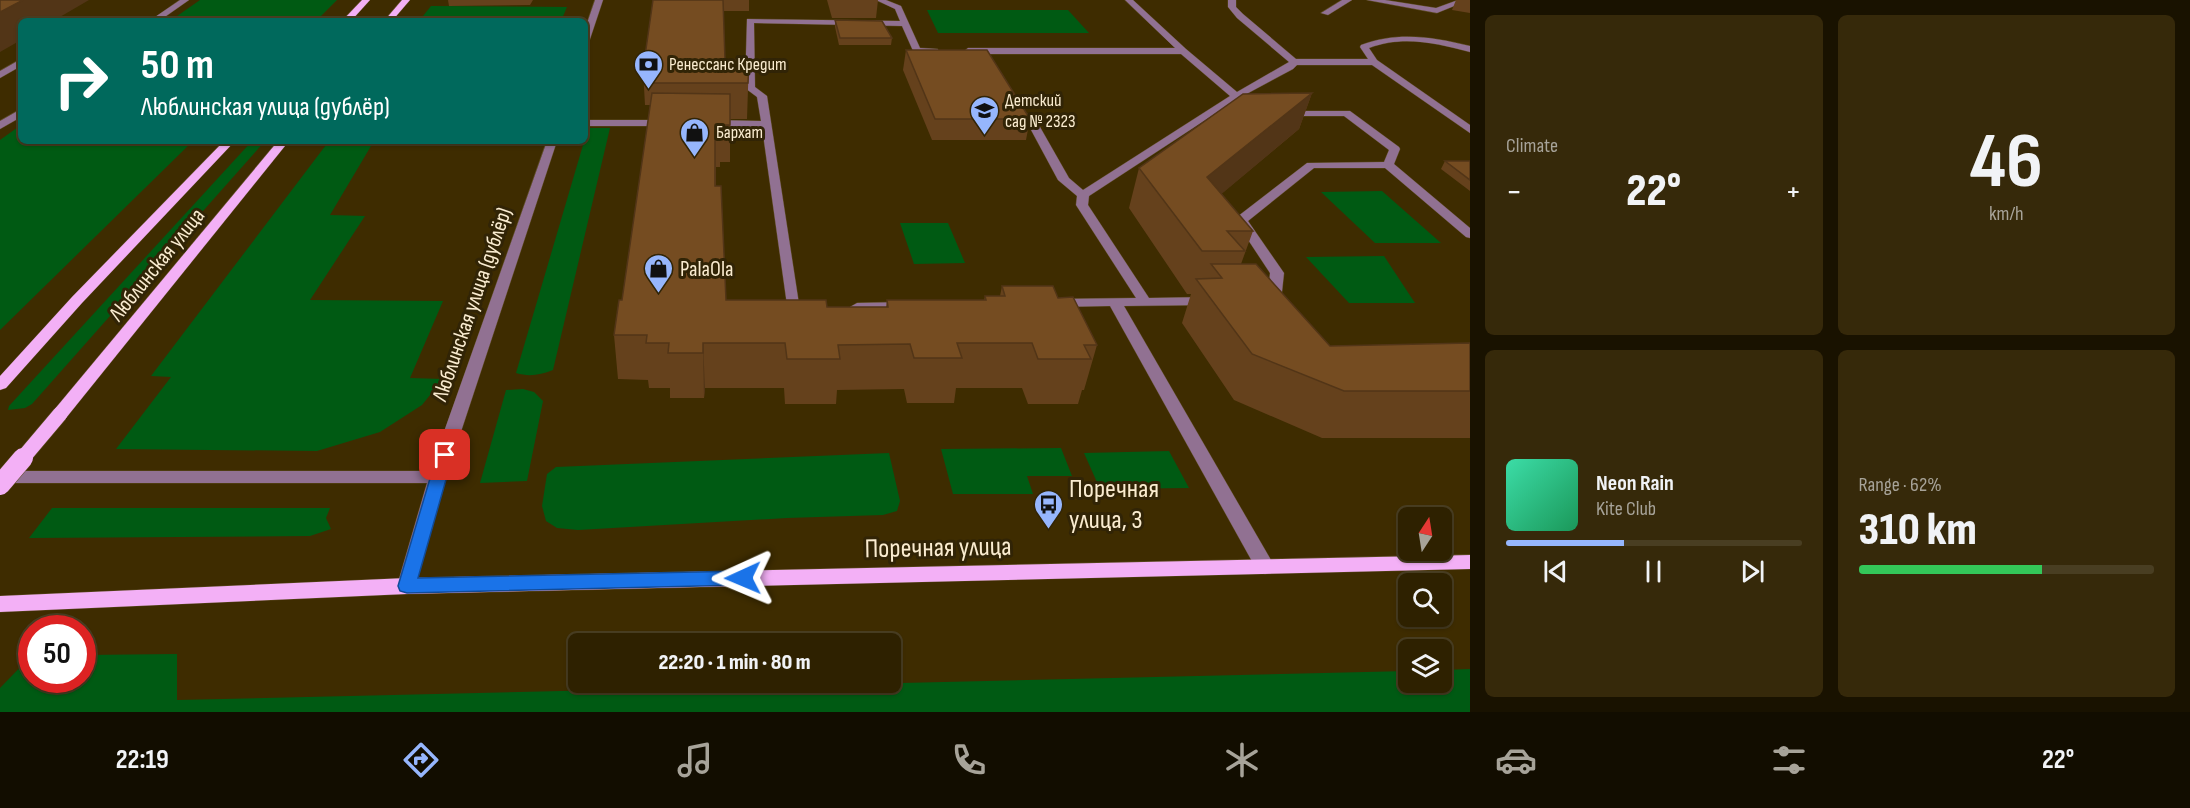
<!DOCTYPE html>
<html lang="en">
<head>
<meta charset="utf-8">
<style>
  body { margin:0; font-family:"Sofia Sans Condensed",sans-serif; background:#36290a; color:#f1f3f6; height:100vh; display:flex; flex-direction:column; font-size:22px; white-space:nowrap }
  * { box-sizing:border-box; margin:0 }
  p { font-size:20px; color:#a7a399 }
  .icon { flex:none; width:33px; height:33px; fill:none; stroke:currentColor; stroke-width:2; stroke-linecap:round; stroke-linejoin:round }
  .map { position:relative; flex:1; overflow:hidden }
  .sheet { display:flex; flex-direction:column; gap:15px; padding:15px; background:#191200; width:720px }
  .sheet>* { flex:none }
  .guide { position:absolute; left:18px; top:18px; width:570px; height:126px; border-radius:9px; box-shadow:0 2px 4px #0004,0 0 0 2px #493e22; background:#00695c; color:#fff; overflow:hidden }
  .needle { width:39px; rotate:12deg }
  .buttons { position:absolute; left:1398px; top:507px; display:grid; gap:12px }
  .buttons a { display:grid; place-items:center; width:54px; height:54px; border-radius:9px; background:#2e2100; box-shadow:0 2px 4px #0004,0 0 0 2px #493e22; font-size:30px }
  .speed { position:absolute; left:18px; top:615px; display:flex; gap:12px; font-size:30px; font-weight:700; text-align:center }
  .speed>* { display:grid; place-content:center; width:78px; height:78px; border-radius:50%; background:#2e2100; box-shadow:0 2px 4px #0004,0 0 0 2px #493e22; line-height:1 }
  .speed .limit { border:9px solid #d22; background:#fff; color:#111 }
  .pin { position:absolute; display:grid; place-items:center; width:51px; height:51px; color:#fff; margin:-26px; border-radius:12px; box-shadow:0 3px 9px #0006 }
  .me { position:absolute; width:66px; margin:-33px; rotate:269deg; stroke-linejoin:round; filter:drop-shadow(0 0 4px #0008) }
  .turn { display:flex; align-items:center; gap:21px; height:126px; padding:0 24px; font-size:27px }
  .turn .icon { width:78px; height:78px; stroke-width:2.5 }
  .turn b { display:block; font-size:42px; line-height:51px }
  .big { font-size:45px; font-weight:800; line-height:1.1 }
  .sheet .widget { flex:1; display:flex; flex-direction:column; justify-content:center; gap:9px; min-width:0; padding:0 21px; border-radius:9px; background:#36290a }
  .sheet .dial { align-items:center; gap:0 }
  .dial b { font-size:78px; line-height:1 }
  .song { display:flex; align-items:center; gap:18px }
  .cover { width:72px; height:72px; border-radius:9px; background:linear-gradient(135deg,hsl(160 70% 55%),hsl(150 70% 35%)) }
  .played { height:6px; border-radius:3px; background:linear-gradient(90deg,#96b6fd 40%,#493e22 40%) }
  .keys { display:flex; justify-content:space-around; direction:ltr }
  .heat { display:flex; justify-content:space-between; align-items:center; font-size:33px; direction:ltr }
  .charge { height:9px; border-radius:4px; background:linear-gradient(90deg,#34c759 62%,#493e22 0) }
  .sheet .tiles { flex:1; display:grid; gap:15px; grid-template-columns:repeat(2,1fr) }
  .trip { position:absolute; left:568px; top:633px; width:333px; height:60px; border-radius:9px; background:#2e2100; box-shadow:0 2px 4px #0004,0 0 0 2px #493e22; font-weight:800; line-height:60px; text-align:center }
  .menu { display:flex; height:96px; justify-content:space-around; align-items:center; background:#120d00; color:#a7a399 }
  .menu .icon { width:42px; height:42px }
  .menu .active { color:#96b6fd }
  .menu b { font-size:27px; color:#f1f3f6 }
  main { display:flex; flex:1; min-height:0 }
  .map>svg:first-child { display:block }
  .green { fill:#005a13 }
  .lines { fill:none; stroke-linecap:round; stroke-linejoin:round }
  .minor-casing { stroke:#5c4b21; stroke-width:1 }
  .major-casing { stroke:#5c4b21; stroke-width:1 }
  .minor { fill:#917192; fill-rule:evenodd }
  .major { fill:#f3b0f6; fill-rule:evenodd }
  .major-bridge-far1-casing { stroke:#5c4b21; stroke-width:16; stroke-linecap:butt }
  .major-bridge-casing { stroke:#5c4b21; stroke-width:21; stroke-linecap:butt }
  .major-bridge-far1 { stroke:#f3b0f6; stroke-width:15 }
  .major-bridge { stroke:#f3b0f6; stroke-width:20 }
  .wall { fill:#65411c }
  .shaded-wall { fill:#523517 }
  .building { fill:#754c21; stroke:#523517; stroke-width:1.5 }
  .route { fill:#1a73e8; stroke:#114b97; stroke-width:1.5 }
  .labels { text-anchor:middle; stroke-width:6; stroke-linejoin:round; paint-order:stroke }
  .far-poi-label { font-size:18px; fill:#faecd0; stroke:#312406; text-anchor:start }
  .street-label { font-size:22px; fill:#faecd0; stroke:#312406 }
  .poi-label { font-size:22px; fill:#faecd0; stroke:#312406; text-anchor:start }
  .near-poi-label { font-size:27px; fill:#faecd0; stroke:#312406; text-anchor:start }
  .near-street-label { font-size:27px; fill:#faecd0; stroke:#312406 }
</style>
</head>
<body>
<main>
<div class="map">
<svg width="1470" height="712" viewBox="0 0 1470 712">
  <rect width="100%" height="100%" fill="#3e2c00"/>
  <g class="green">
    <polygon points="200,0 337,0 316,21 170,21"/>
    <polygon points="431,6 567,7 561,21 419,21"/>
    <polygon points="927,10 1068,10 1089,33 938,33"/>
    <polygon points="21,125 21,141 193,141 0,330 0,140"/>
    <path d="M588,128H610L553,370C540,375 529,377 516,373Z"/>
    <polygon points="252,141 265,141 32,404 25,408 8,410 9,406"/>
    <polygon points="329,141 374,141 330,215 365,216 310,300 443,301 410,378 443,379 422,405 380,432 317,451 116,449 171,377 151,376"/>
    <polygon points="1382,191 1441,243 1375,243 1321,192"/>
    <polygon points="900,223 948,223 965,263 914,264"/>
    <polygon points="1384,256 1415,303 1349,303 1306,257"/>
    <polygon points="523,389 534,392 543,401 527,481 480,483 506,390"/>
    <polygon points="1061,448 1072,476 1027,476 1033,494 953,494 941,449"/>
    <polygon points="1169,451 1189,488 1100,489 1084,453"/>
    <polygon points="889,453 900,501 897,511 883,515 787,518 578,530 557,528 546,521 542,506 547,474 556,467"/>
    <polygon points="52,508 330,508 326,518 331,529 310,536 29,538"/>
    <polygon points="177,654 177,700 1408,671 1408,682 1442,682 1442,670 1470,669 1470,712 0,712 0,688 31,656 32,680 82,680 83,655"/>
  </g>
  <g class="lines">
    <defs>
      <g id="minor">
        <polygon points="180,0 189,0 159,21 86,21 93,17 155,17"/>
        <polygon points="595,0 603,0 589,42 585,45 585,29"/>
        <polygon points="876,0 886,0 901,6 920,48 938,49 938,53 914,53 902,26 754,23 755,87 767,96 799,304 808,305 810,308 803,312 788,312 762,127 712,126 707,123 712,120 761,121 757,97 745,88 747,19 900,21 895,9"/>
        <path d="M1125,0H1133L1186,49L1237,92L1289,62L1237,18L1228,7V0H1236V7L1243,14L1296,59H1368L1360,47L1361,45C1398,31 1433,37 1470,46V52C1436,43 1403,35 1369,48L1377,60L1470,125V133L1372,65H1297L1293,69L1239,98L1089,196L1088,205L1149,298L1208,297L1215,301L1208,305L1124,306L1275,567L1272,572L1265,574L1258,572L1110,306L1055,307L1048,303L1055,299L1136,298L1076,205L1077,196L1058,180L1023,115L1032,113L1069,178L1083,190L1230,96L1181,54H968L964,51L968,48H1175Z"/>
        <polygon points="1342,0 1352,0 1328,15 1321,13"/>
        <polygon points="1367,0 1385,0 1436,8 1458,0 1469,0 1437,13"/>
        <polygon points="21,59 21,66 0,78 0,71"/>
        <polygon points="21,109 21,117 0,129 0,121"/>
        <polygon points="1282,111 1350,111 1399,147 1400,149 1394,164 1470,228 1470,238 1466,237 1385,168 1314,168 1248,221 1284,273 1281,301 1274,305 1263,304 1261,301 1268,297 1270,273 1235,220 1237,217 1307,163 1384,162 1389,150 1344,116 1286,116 1282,115"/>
        <polygon points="585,120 667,120 672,123 667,126 585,126"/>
        <polygon points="547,141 557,141 446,477 414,591 407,594 400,591 397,586 427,483 0,483 0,471 430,471"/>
        <polygon points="905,302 910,303 912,306 910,309 857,311 850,307 857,303"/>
      </g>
      <g id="major">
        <polygon points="362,0 370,0 351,21 342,21"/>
        <polygon points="402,0 410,0 392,21 384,21"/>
        <polygon points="224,141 235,141 82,303 6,388 0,390 0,376 72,297"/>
        <polygon points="278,141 289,141 66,418 54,418 52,414 54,410"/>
        <polygon points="1470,555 1470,569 407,594 0,612 0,596 407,578"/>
      </g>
    </defs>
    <use href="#minor" class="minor-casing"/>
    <use href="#major" class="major-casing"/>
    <use href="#minor" class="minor"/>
    <use href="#major" class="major"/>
    <defs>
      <polyline id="major-bridge-far1" points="22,459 60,414"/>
      <polyline id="major-bridge" points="0,485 23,458"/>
    </defs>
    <use href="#major-bridge-far1" class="major-bridge-far1-casing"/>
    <use href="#major-bridge" class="major-bridge-casing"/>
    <use href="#major-bridge-far1" class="major-bridge-far1"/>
    <use href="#major-bridge" class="major-bridge"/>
  </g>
  <g class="wall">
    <polygon points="448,0 533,0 530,5 449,6"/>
    <polygon points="653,0 749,0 749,11 723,11 725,60 749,59 747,119 730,119 730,162 720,162 720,167 716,167 716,186 726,300 827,307 886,307 887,300 984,300 985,296 1000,296 1002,286 1058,298 1097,345 1084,390 1082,390 1078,404 1028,404 1022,388 956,388 954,403 907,403 904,389 837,390 836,404 785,404 784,388 705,388 704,398 670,398 670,388 649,388 648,380 618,379 614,335 622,300 651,105 645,105 643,70"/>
    <polygon points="827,0 878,0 876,18 832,18"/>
    <polygon points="1456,0 1470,0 1470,13 1452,10"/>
    <polygon points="835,20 892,38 891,45 839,45 835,27"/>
    <polygon points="906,50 1030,119 1026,140 932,140 903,70"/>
    <polygon points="1312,93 1299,129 1221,194 1253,231 1241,264 1330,346 1470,343 1470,438 1322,438 1234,400 1182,323 1191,294 1187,294 1129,208 1139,168"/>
    <polygon points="1445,161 1470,161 1470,191 1441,169"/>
  </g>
  <g class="shaded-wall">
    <polygon points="23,0 89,0 53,21 21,21 21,40 0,52 0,12"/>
    <polygon points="1312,93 1299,129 1194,217 1207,177"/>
    <polygon points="703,343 705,388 704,398 703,353"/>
  </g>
  <g class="building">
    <polygon points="0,0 23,0 0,12"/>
    <polygon points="653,0 723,0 725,60 749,59 748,83 654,83 656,70 643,70"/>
    <polygon points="835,20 882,21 892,38 840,38"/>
    <polygon points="906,50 987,50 1030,119 935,119"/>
    <polygon points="652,93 730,94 730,125 720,125 720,130 715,130 715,186 721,186 726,300 826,300 827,307 888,307 887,300 986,300 985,296 1005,296 1002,286 1053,286 1058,298 1073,297 1097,345 1084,345 1091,359 1038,359 1032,343 957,343 962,358 914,358 910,344 838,345 840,359 787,359 785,343 703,343 703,353 668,353 669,343 646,343 647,335 614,335 619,300 622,300"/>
    <polygon points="1312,93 1207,177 1253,231 1227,231 1245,251 1202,251 1139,168 1243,94"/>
    <polygon points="1445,161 1470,161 1470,180"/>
    <polygon points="1211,264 1256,264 1330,346 1470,343 1470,391 1344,391 1252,354 1196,279 1222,278"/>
  </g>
  <polygon class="route" points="445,450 450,451 453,455 418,578 743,571 749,573 752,578 749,583 743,585 407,593 400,591 398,586 437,455 439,451"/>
  <defs>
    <symbol id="bank-pin" viewBox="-11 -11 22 30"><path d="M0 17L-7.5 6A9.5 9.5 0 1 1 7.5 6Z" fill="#96b6fd" stroke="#312406"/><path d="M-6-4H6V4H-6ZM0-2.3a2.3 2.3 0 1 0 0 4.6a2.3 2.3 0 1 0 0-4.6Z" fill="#111"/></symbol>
    <symbol id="school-pin" viewBox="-11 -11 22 30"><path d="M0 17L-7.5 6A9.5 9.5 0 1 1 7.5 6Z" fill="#96b6fd" stroke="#312406"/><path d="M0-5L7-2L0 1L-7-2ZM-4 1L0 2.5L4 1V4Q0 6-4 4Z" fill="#111"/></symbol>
    <symbol id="shop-pin" viewBox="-11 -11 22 30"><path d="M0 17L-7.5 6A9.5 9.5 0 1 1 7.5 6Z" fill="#96b6fd" stroke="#312406"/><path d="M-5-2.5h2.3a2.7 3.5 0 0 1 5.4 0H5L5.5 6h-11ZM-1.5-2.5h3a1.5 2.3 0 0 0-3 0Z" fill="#111"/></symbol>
    <symbol id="bus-pin" viewBox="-11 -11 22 30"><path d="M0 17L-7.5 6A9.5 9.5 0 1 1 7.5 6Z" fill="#96b6fd" stroke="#312406"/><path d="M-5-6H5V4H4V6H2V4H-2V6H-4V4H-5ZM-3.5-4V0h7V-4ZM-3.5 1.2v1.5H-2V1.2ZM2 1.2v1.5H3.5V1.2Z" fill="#111"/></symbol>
  </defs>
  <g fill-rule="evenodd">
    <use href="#bank-pin" x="632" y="48" width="33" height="45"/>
    <use href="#school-pin" x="968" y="94" width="33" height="45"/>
    <use href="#shop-pin" x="678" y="116" width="33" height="45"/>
    <use href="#shop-pin" x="642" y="252" width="33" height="45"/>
    <use href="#bus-pin" x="1032" y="488" width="33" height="45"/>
  </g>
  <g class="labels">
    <g class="far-poi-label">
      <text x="669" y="70">Ренессанс Кредит</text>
      <text x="1005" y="106">Детский<tspan x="1005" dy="21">сад № 2323</tspan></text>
      <text x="716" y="138">Бархат</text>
    </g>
    <g class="street-label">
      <text transform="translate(156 264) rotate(-51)" y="8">Люблинская улица</text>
      <text transform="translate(471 304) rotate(-71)" y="8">Люблинская улица (дублёр)</text>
    </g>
    <g class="poi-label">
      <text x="680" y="276">PalaOla</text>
    </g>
    <g class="near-poi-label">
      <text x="1069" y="497">Поречная<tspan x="1069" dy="31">улица, 3</tspan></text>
    </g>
    <g class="near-street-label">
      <text transform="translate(938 547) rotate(-1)" y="9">Поречная улица</text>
    </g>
  </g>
</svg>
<div class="buttons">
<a><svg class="needle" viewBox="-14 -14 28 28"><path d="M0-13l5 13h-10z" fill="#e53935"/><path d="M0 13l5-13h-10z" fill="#a7a399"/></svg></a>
<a><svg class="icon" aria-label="search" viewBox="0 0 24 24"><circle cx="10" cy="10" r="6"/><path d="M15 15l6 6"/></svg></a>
<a><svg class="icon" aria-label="layers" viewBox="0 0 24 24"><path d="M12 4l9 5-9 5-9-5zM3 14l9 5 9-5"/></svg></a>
</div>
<div class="speed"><div class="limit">50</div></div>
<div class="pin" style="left:445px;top:455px;background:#d93025"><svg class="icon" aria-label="arrive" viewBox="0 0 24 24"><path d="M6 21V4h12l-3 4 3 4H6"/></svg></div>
<svg class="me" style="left:743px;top:578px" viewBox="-20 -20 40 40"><path d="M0-17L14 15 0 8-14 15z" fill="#1a73e8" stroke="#fff" stroke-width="4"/></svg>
<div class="trip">22:20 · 1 min · 80 m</div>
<div class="guide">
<div class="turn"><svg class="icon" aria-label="right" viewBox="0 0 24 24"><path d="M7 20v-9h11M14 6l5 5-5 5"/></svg><div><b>50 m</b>Люблинская улица (дублёр)</div></div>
</div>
</div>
<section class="sheet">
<div class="tiles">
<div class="widget"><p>Climate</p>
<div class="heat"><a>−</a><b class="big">22°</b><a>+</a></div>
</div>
<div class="widget dial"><b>46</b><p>km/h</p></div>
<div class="widget">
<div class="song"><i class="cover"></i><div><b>Neon Rain</b><p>Kite Club</p></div></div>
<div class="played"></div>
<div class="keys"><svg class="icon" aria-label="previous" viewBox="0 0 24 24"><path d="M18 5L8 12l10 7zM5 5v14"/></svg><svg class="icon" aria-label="pause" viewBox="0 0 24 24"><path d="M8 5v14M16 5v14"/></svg><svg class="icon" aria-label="next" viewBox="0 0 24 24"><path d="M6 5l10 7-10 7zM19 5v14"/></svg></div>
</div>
<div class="widget"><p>Range · 62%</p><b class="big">310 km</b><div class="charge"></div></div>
</div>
</section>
</main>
<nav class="menu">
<b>22:19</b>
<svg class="icon active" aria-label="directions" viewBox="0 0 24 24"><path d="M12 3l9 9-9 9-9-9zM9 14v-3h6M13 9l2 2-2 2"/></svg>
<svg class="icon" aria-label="music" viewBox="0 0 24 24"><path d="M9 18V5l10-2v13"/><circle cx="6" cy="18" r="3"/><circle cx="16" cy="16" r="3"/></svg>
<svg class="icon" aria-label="phone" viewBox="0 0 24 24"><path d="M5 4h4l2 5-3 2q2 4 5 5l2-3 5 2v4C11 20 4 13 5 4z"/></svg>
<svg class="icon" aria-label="climate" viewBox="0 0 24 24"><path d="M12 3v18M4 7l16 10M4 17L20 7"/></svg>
<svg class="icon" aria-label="car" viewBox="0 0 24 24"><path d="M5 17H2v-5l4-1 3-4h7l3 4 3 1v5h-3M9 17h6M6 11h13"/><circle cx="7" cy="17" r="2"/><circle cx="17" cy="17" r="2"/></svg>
<svg class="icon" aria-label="filters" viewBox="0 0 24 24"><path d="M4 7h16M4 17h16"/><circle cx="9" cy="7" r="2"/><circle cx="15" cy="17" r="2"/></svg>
<b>22°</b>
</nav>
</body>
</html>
